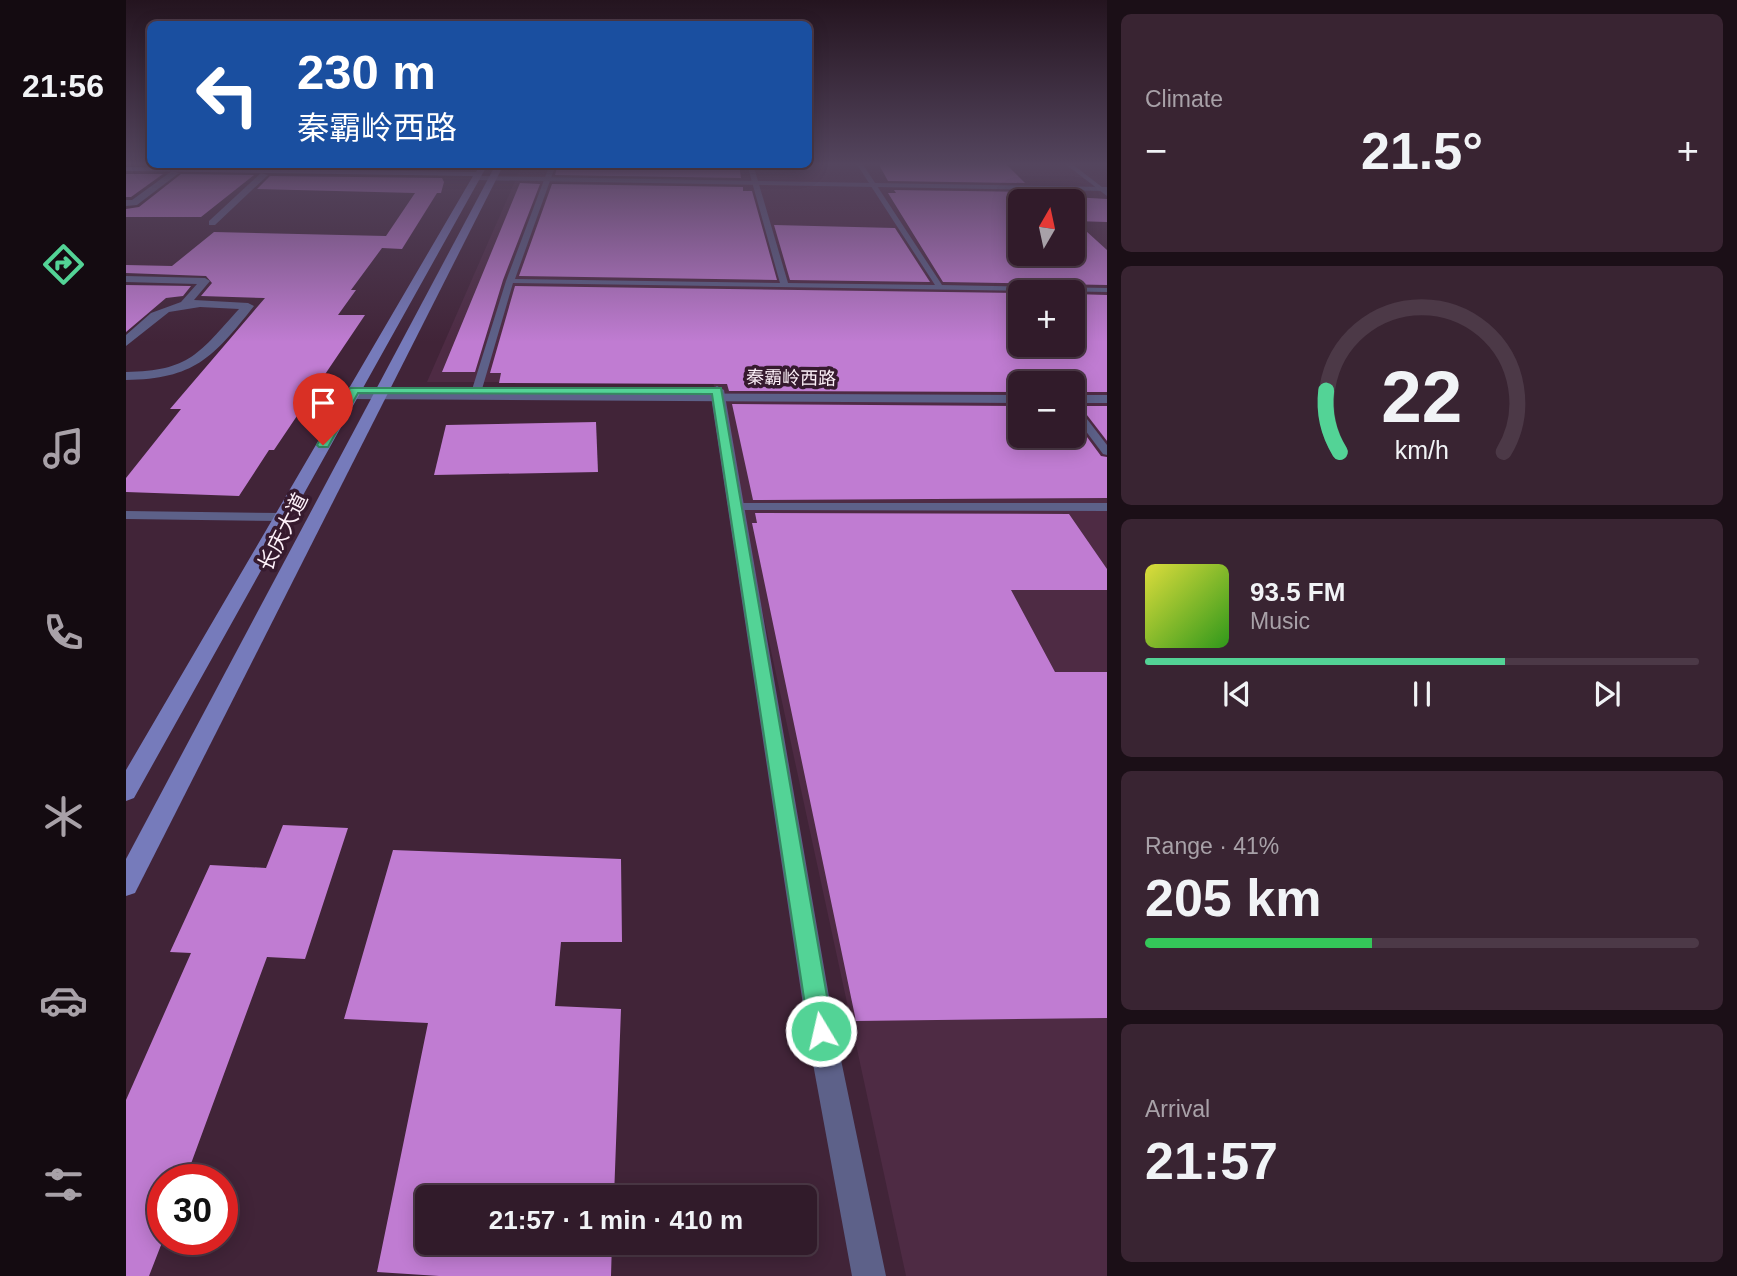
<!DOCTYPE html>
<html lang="en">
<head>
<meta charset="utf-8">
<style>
  body { margin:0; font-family:Arial,"Noto Sans SC",sans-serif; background:#392432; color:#f1f3f6; height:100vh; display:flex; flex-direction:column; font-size:26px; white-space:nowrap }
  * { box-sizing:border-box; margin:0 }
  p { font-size:23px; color:#a8a1a8 }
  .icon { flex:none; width:38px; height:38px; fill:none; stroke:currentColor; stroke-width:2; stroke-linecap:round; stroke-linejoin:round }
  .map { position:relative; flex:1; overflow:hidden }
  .sheet { display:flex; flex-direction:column; gap:14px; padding:14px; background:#1b0f17; width:630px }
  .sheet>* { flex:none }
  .hud { position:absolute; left:21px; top:21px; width:665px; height:147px; border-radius:10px; box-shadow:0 4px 18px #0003,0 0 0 2px #4c3947; background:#1a4fa0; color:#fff; overflow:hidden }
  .needle { width:46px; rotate:9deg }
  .buttons { position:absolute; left:882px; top:189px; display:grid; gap:14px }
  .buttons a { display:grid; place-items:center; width:77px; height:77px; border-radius:10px; background:#311b2a; box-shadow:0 4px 18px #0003,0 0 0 2px #4c3947; font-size:35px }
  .speed { position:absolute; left:21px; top:1164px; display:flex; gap:14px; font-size:35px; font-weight:700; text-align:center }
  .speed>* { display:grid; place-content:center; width:91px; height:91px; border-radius:50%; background:#311b2a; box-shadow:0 4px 18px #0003,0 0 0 2px #4c3947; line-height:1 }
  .speed .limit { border:10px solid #d22; background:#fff; color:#111 }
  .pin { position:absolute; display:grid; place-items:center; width:60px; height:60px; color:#fff; margin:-72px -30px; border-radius:50% 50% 50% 0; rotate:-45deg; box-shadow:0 0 7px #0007 }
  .pin .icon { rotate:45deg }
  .me { position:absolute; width:77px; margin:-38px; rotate:351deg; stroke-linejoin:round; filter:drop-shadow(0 0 5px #0008) }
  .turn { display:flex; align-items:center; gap:24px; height:147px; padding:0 35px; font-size:32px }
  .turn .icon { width:91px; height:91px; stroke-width:2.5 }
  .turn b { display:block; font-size:49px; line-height:60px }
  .big { font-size:52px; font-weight:800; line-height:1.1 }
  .sheet .widget { flex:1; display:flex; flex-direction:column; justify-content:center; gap:10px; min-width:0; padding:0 24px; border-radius:10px; background:#392432 }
  .sheet .dial { align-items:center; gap:0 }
  .dial svg { height:182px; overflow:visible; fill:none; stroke:#4c3947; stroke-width:7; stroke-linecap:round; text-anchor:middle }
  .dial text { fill:#f1f3f6; stroke:none }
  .song { display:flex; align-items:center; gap:21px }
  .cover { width:84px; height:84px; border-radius:10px; background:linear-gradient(135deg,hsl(60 70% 55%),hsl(110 70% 35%)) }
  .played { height:7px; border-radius:4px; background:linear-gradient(90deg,#53d396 65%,#4c3947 65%) }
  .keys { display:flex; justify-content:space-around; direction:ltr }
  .heat { display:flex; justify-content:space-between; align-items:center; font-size:38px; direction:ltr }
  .charge { height:10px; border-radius:5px; background:linear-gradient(90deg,#34c759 41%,#4c3947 0) }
  .trip { position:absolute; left:289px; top:1185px; width:402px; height:70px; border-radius:10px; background:#311b2a; box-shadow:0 4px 18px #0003,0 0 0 2px #4c3947; font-weight:800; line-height:70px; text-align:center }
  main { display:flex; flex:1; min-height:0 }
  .menu { display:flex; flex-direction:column; width:126px; justify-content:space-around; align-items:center; background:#140b11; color:#a8a1a8 }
  .menu .icon { width:49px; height:49px }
  .menu .on { color:#53d396 }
  .menu b { font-size:32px; color:#f1f3f6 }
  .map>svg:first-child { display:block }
  .built { fill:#4e2b44; fill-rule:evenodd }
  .building { fill:#c07cd2 }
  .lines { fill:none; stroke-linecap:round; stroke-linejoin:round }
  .service { fill:#5d6189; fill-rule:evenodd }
  .minor { fill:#5d6189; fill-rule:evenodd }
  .tertiary { fill:#5d6189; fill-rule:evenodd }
  .secondary { fill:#767bbb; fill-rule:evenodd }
  .route { fill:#53d396; stroke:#368962; stroke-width:2 }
  .labels { text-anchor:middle; stroke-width:7; stroke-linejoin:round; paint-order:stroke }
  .far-street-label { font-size:18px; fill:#fdf0f8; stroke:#361a2e }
  .street-label { font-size:21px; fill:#fdf0f8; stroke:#361a2e }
</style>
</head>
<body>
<main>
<nav class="menu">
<b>21:56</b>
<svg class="icon on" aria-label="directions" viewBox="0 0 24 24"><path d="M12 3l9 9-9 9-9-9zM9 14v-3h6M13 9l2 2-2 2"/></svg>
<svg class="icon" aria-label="music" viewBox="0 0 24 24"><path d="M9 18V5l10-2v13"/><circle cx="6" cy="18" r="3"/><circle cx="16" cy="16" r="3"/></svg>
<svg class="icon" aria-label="phone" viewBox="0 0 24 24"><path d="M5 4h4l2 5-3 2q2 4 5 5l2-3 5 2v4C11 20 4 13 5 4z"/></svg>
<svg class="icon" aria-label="climate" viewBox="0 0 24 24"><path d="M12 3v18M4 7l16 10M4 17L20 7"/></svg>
<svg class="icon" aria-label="car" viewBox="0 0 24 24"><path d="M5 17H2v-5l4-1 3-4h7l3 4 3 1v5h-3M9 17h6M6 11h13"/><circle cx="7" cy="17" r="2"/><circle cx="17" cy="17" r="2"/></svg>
<svg class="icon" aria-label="filters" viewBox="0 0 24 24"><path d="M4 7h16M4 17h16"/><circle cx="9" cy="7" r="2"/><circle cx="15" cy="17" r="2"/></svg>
</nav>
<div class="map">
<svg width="981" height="1276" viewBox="0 0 981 1276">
  <rect width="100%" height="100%" fill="#412438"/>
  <path class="built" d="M976,163L981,167V1276H780L587,382H301L396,165ZM894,201H947V254H894ZM894,292H947V345H894ZM894,383H947V436H894Z"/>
  <g class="building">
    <polygon points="0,163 24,164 316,164 316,169 0,164"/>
    <polygon points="752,163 879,163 899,183 762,181"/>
    <polygon points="432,164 613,164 615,178 429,175"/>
    <polygon points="0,174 37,174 5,197 0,197"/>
    <polygon points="55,174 128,175 75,217 0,217 0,209 13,207"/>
    <polygon points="144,176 316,178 318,182 315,193 311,193 276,249 256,248 225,290 230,290 212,315 239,315 148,450 143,450 113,496 0,492 0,478 55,409 44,409 139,298 75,296 86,283 80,276 0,273 0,265 46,266 88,232 260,236 289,193 131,189"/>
    <polygon points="394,183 414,184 377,280 349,372 316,372"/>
    <polygon points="426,184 617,187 617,191 626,191 651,280 393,276"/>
    <polygon points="768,190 909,192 918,201 894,201 894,254 947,254 947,197 981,199 981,222 949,221 981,250 981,285 817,282 762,193 770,193"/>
    <polygon points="648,225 769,228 804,282 664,280"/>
    <polygon points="0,285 65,286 57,296 40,298 0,332"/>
    <polygon points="389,286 894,293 894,345 947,345 947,294 981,295 981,392 947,392 947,383 894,383 894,392 603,391 601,384 373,383 375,373 364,373"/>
    <polygon points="606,404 894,406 894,436 947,436 947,418 975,456 981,457 981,498 627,500"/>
    <polygon points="954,406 981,406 981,441"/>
    <polygon points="470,422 472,472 308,475 320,425"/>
    <polygon points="629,513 943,514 981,569 981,590 885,590 929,672 981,672 981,1018 730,1021 626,523 631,523"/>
    <polygon points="157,825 222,828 179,959 141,957 59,1180 37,1180 37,1240 23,1276 0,1276 0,1100 65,953 44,952 84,865 140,868"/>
    <polygon points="267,850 495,859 496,942 435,942 429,1006 495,1009 488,1197 301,1197 301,1242 486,1242 485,1276 313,1276 251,1272 302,1023 218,1019"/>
  </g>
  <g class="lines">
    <g class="service">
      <polygon points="730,163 736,163 816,285 981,288 981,292 387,283 354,396 349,399 344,396 380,281 424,164 430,164 389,279 654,283 621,164 627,164 662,283 809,285"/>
      <polygon points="938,163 945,163 981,191 981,196"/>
      <polygon points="947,405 951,406 981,445 981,455 977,454 947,414"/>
      <polygon points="611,503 981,503 981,511 607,510 605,507"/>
      <polygon points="0,511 156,513 162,517 156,521 0,519"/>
    </g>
    <g class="minor">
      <polygon points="46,171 53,173 11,205 0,206 0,200 6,200"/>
      <polygon points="135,173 142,175 89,225 83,225 83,221"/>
      <path d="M0,276L79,278L84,281L68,300L122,303L128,306C87,358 68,379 0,380V372C64,371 73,353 113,309L74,307L43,312L0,346V335L25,313L55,302L71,284L0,282Z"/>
      <polygon points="591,386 598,390 709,1031 760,1276 726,1276 681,1031 584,390"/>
    </g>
    <g class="tertiary">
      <polygon points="350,176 981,187 981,191 347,180"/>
      <polygon points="225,392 894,395 894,403 220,399 218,396"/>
      <rect x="947" y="395" width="34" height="8"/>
    </g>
    <g class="secondary">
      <polygon points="354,164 362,164 8,798 0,801 0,770 347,176 0,171 0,167 350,172"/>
      <polygon points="370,164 378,164 9,893 0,896 0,859"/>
    </g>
  </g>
  <linearGradient id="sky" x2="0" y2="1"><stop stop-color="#24141f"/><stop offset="0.48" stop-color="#54455e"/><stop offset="1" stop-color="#54455e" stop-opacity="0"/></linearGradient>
  <rect width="981" height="342" fill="url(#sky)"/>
  <polygon class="route" points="224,388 595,388 707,1031 704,1040 695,1043 687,1040 683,1031 586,394 232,393 202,447 193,447 191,445"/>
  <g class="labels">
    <g class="far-street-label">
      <text transform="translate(665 378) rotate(1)" y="6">秦霸岭西路</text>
    </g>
    <g class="street-label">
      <text transform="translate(157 532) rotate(-63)" y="7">长庆大道</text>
    </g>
  </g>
</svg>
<div class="buttons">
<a><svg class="needle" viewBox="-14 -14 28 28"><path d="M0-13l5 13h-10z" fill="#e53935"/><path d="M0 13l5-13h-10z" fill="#a8a1a8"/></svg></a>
<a>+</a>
<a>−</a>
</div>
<div class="speed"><div class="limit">30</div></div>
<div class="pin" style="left:197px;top:445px;background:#d93025"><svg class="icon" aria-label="arrive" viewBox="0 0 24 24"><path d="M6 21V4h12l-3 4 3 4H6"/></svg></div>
<svg class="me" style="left:695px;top:1031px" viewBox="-20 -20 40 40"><circle r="17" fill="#53d396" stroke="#fff" stroke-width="3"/><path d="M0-11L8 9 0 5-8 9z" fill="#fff"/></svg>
<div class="trip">21:57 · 1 min · 410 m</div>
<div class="hud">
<div class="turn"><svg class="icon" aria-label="left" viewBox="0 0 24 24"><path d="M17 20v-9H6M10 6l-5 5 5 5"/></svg><div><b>230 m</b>秦霸岭西路</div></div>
</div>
</div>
<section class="sheet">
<div class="widget"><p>Climate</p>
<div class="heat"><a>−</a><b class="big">21.5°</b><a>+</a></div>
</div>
<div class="widget dial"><svg viewBox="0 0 100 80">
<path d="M14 69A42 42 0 1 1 86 69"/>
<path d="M14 69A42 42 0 0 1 8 42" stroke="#53d396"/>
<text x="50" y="56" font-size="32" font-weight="700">22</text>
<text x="50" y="72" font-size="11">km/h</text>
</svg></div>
<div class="widget">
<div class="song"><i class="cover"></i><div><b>93.5 FM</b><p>Music</p></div></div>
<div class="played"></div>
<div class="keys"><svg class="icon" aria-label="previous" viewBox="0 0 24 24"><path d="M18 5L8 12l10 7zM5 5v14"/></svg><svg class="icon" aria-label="pause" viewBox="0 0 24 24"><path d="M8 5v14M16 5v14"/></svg><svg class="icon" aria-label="next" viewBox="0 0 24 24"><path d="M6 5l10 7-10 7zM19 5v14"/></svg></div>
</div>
<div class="widget"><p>Range · 41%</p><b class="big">205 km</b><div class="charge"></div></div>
<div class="widget"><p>Arrival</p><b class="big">21:57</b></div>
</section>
</main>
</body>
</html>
